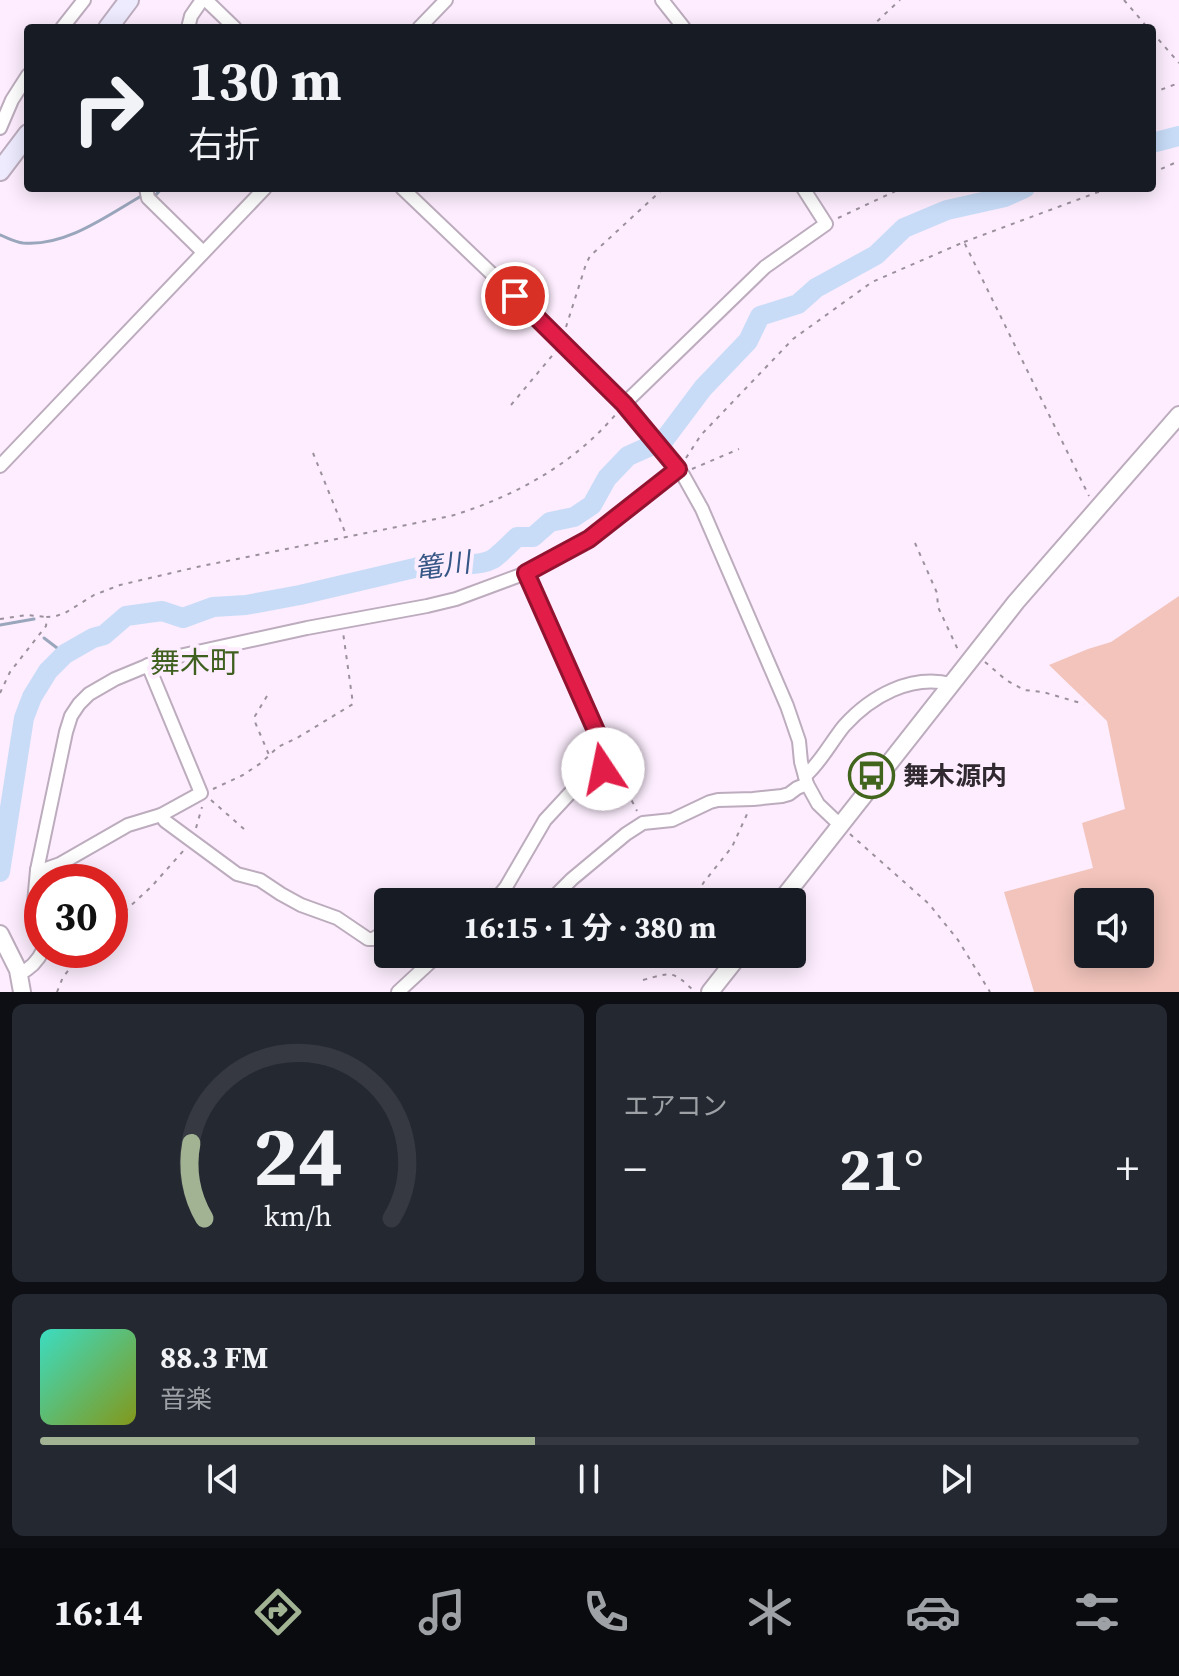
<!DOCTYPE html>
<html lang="ja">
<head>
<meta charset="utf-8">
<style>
  body { margin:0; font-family:"Source Serif 4","Noto Sans JP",serif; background:#242831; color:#f1f3f6; height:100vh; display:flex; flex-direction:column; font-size:30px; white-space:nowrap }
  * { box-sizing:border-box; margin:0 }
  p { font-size:26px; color:#9ea1a6 }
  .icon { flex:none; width:44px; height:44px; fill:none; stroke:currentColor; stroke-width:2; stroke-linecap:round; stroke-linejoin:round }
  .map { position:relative; height:992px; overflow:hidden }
  .drawer { display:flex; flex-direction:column; gap:12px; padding:12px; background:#0d0f14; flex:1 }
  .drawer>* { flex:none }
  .top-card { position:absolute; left:24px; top:24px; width:1132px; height:168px; border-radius:8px; box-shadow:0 4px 20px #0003; background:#171b24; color:#f1f3f6; overflow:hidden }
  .controls { position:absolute; left:1074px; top:888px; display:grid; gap:16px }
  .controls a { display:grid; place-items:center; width:80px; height:80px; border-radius:8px; background:#171b24; box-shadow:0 4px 20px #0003; font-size:40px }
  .speed { position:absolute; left:24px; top:864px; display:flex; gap:16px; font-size:40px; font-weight:700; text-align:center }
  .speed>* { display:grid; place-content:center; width:104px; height:104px; border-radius:50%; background:#171b24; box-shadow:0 4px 20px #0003; line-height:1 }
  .speed .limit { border:12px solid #d22; background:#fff; color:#111 }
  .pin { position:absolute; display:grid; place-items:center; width:68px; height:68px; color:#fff; margin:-34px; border:4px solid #fff; border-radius:50%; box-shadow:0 2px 8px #0007 }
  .me { position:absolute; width:88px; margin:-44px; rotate:349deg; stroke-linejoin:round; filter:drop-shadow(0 0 6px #0008) }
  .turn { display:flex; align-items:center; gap:28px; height:168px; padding:0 32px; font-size:36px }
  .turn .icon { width:104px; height:104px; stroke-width:2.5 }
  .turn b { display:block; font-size:56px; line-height:68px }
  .big { font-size:60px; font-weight:700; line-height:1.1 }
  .drawer .tile { flex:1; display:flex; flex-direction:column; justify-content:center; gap:12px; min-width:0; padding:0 28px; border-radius:12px; background:#242831 }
  .drawer .dial { align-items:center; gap:0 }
  .dial svg { height:208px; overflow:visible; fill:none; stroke:#363941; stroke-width:7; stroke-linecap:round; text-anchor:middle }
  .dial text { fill:#f1f3f6; stroke:none }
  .song { display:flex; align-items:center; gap:24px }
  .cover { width:96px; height:96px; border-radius:12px; background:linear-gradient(135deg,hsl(170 70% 55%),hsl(70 70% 35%)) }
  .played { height:8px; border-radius:4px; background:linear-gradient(90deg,#a2b394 45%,#363941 45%) }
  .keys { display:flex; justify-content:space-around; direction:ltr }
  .heat { display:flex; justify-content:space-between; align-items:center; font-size:44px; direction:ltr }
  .drawer .tiles { flex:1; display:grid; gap:12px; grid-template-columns:1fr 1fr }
  .tile:last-child { grid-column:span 2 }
  .trip { position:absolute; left:374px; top:888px; width:432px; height:80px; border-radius:8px; background:#171b24; box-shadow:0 4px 20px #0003; font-weight:700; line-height:80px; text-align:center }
  .tab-bar { display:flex; height:128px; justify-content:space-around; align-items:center; background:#090b0e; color:#9ea1a6 }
  .tab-bar .icon { width:56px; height:56px }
  .tab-bar .active { color:#a2b394 }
  .tab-bar b { font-size:36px; color:#f1f3f6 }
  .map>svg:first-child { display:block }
  .green { fill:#f2c4bb; fill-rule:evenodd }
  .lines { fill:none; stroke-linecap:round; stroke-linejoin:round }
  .stream { stroke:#9aa6bc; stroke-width:3 }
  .river { stroke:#c8dcf8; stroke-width:20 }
  .minor-casing { stroke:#bcacbd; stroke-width:16 }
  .tertiary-casing { stroke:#bcacbd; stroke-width:20 }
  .secondary-casing { stroke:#bcacbd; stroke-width:22 }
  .path { stroke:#9c909d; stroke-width:2; stroke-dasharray:4 6; stroke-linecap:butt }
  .minor { stroke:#fff; stroke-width:12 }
  .tertiary { stroke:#fff; stroke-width:16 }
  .secondary { stroke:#eeebff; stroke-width:18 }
  .route-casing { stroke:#92132f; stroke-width:20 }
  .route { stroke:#e11d48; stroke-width:14 }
  .labels { text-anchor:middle; stroke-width:8; stroke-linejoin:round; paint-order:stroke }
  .poi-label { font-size:26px; font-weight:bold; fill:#302930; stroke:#fdedfe; text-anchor:start }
  .water-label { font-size:28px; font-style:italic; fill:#365685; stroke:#fdedfe }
  .quarter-label { font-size:30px; fill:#40601f; stroke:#fdedfe }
</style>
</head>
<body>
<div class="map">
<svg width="1179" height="992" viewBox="0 0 1179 992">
  <rect width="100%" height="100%" fill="#fdedfe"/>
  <path class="green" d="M1179,596V992H1034L1004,892L1093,868L1082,823L1125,809L1107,721L1049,665L1088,649L1111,642ZM1088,902H1140V954H1088Z"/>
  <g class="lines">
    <g class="stream">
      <polyline points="154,197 162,188"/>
      <path d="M0,235C8,238 15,242 23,243C66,247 108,215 143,195"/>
      <polyline points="0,625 34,619"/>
      <polyline points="44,638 65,654"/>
    </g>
    <g class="river">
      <polyline points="1152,143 1179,136"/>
      <path d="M0,872L24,718L32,697L48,671L65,654L93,638L104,635L126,616L162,611L183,618L213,607L246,605L300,595L440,562C456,564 478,567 493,559C501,553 510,544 517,537H533L550,522L574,517L592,505L607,478L628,456L664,440L703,388L748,341L760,316L798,304L816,288L876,255L904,228L947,210L1005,197L1025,188"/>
    </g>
    <defs>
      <g id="minor">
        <polyline points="206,0 235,28"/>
        <polyline points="662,0 684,28"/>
        <polyline points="62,28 84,0"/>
        <polyline points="188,28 191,16 202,0"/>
        <polyline points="419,28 446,0"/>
        <polyline points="0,128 12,100 28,75"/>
        <polyline points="146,188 148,198 203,252"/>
        <polyline points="402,188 561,340 624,404 683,475 702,509 787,706 799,741 801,762 807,784 818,804 840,825"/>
        <polyline points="624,404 765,267 826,224 803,188"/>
        <polyline points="0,466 265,188"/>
        <path d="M805,776C821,762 831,742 844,726C871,696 911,674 951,684"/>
        <polyline points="161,815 165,821 237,874 260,880 281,894 301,905 337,918 368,939 373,939 388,930"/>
        <polyline points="37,870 43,870 60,864 128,825 161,815 201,793 148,665"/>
        <polyline points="494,902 506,887 545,820 583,779 603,769 601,742 526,573"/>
        <polyline points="549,902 572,879 626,834 643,823 672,820 710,802 718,800 753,799 782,796 789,794 797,788 807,784"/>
        <polyline points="42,931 34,903 37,870 66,732 71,716 79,704 89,694 115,679 161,660 307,628 427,606 456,599 526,573 589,539 678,469"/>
        <path d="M19,974C30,969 38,961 43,950"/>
        <polyline points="398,992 439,954"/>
      </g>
      <g id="tertiary">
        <polyline points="780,902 1016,602 1179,415"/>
        <polyline points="0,934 18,970 22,992"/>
        <polyline points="710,992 740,954"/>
      </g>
      <g id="secondary">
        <polyline points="108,28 129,0"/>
        <polyline points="0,171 28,134"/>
      </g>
    </defs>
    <use href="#minor" class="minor-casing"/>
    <use href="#tertiary" class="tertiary-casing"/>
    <use href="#secondary" class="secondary-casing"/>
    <g class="path">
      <polyline points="1124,0 1148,28"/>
      <polyline points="870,28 900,0"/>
      <polyline points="1152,32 1179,63"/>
      <polyline points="1152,93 1179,83"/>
      <polyline points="1152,173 1179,161"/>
      <polyline points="838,218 902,188"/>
      <polyline points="964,242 1109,188"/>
      <polyline points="566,327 586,264 590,256 664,188"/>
      <polyline points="511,405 556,351"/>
      <polyline points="313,453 347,537"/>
      <polyline points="686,458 701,435 793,339 872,282 964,242 1089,496"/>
      <polyline points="692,469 739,449"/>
      <polyline points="915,543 937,593 938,607 959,652"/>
      <polyline points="0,619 27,615 46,617"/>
      <polyline points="985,662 1006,680 1024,690 1043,692 1084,704"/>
      <path d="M0,693L10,672L46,626L47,617L56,616L65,613L94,595L120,585L197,567L451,516C513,497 573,465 616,414"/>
      <polyline points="267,696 255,716 255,722 269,755"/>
      <polyline points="611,779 631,799 637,811"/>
      <polyline points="213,789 243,775 261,763 278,747 297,738 353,704 343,632"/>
      <polyline points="211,800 244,829"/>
      <polyline points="196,828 202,807"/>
      <polyline points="850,834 929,904 958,940 990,992"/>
      <polyline points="692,902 704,882 732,847 748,812"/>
      <polyline points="110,925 152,886 184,850"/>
      <polyline points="633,954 659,963 667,968"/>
      <polyline points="774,965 778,954"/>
      <path d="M643,980C673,972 672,970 695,992"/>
      <polyline points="57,992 63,977 85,950"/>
    </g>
    <use href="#minor" class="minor"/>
    <use href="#tertiary" class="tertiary"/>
    <use href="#secondary" class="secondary"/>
  </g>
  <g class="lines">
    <defs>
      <polyline id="route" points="515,296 624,404 678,469 589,539 526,573 601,742 603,769"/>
    </defs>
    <use href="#route" class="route-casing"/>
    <use href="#route" class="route"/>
  </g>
  <defs>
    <symbol id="bus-ring" viewBox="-11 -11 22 22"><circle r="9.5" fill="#fdedfe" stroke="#42651d" stroke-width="1.5"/><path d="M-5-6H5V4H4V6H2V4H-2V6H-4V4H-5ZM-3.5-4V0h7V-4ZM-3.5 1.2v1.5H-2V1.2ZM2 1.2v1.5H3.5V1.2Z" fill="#42651d"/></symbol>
  </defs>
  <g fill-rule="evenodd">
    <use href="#bus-ring" x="846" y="750" width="51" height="51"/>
  </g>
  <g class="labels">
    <g class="poi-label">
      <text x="903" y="785">舞木源内</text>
    </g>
    <g class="water-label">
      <text transform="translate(442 565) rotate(-8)" y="10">篭川</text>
    </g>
    <g class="quarter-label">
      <text x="195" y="673">舞木町</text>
    </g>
  </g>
</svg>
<div class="controls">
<a><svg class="icon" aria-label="sound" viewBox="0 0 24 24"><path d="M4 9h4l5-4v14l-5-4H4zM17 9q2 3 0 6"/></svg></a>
</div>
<div class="speed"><div class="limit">30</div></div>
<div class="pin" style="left:515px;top:296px;background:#d93025"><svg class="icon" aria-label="arrive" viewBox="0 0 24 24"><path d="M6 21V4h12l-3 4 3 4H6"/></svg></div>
<svg class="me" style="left:603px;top:769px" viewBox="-20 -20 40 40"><circle r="19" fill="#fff"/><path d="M0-13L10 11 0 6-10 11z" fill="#e11d48"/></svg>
<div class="trip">16:15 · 1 分 · 380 m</div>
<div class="top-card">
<div class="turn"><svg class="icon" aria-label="right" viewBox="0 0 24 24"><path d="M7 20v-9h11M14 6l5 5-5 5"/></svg><div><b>130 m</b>右折</div></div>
</div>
</div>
<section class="drawer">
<div class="tiles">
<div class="tile dial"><svg viewBox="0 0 100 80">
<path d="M14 69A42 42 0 1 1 86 69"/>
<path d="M14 69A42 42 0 0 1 9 40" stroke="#a2b394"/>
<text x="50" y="56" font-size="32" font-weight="700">24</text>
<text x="50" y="72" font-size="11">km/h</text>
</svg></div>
<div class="tile"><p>エアコン</p>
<div class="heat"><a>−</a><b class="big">21°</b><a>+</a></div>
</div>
<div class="tile">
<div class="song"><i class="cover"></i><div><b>88.3 FM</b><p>音楽</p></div></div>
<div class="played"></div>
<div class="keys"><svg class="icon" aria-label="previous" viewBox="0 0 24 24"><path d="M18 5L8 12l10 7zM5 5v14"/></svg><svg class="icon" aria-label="pause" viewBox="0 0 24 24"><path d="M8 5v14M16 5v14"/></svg><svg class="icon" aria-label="next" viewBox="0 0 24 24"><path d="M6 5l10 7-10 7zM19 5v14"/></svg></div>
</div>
</div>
</section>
<nav class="tab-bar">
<b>16:14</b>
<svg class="icon active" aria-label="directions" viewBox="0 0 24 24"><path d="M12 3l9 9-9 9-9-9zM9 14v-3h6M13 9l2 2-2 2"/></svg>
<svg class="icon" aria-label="music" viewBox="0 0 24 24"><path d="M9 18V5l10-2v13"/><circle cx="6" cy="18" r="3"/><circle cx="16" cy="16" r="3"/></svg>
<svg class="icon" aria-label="phone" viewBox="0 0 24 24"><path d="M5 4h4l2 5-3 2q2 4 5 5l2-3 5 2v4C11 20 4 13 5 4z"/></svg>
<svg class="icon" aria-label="climate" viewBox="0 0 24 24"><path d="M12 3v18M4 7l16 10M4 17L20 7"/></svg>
<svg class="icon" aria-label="car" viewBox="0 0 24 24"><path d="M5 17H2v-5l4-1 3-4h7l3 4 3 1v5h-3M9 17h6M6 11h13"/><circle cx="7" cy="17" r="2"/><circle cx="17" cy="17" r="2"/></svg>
<svg class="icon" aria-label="filters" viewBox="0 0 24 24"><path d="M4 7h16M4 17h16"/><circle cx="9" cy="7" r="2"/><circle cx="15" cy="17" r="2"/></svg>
</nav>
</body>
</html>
